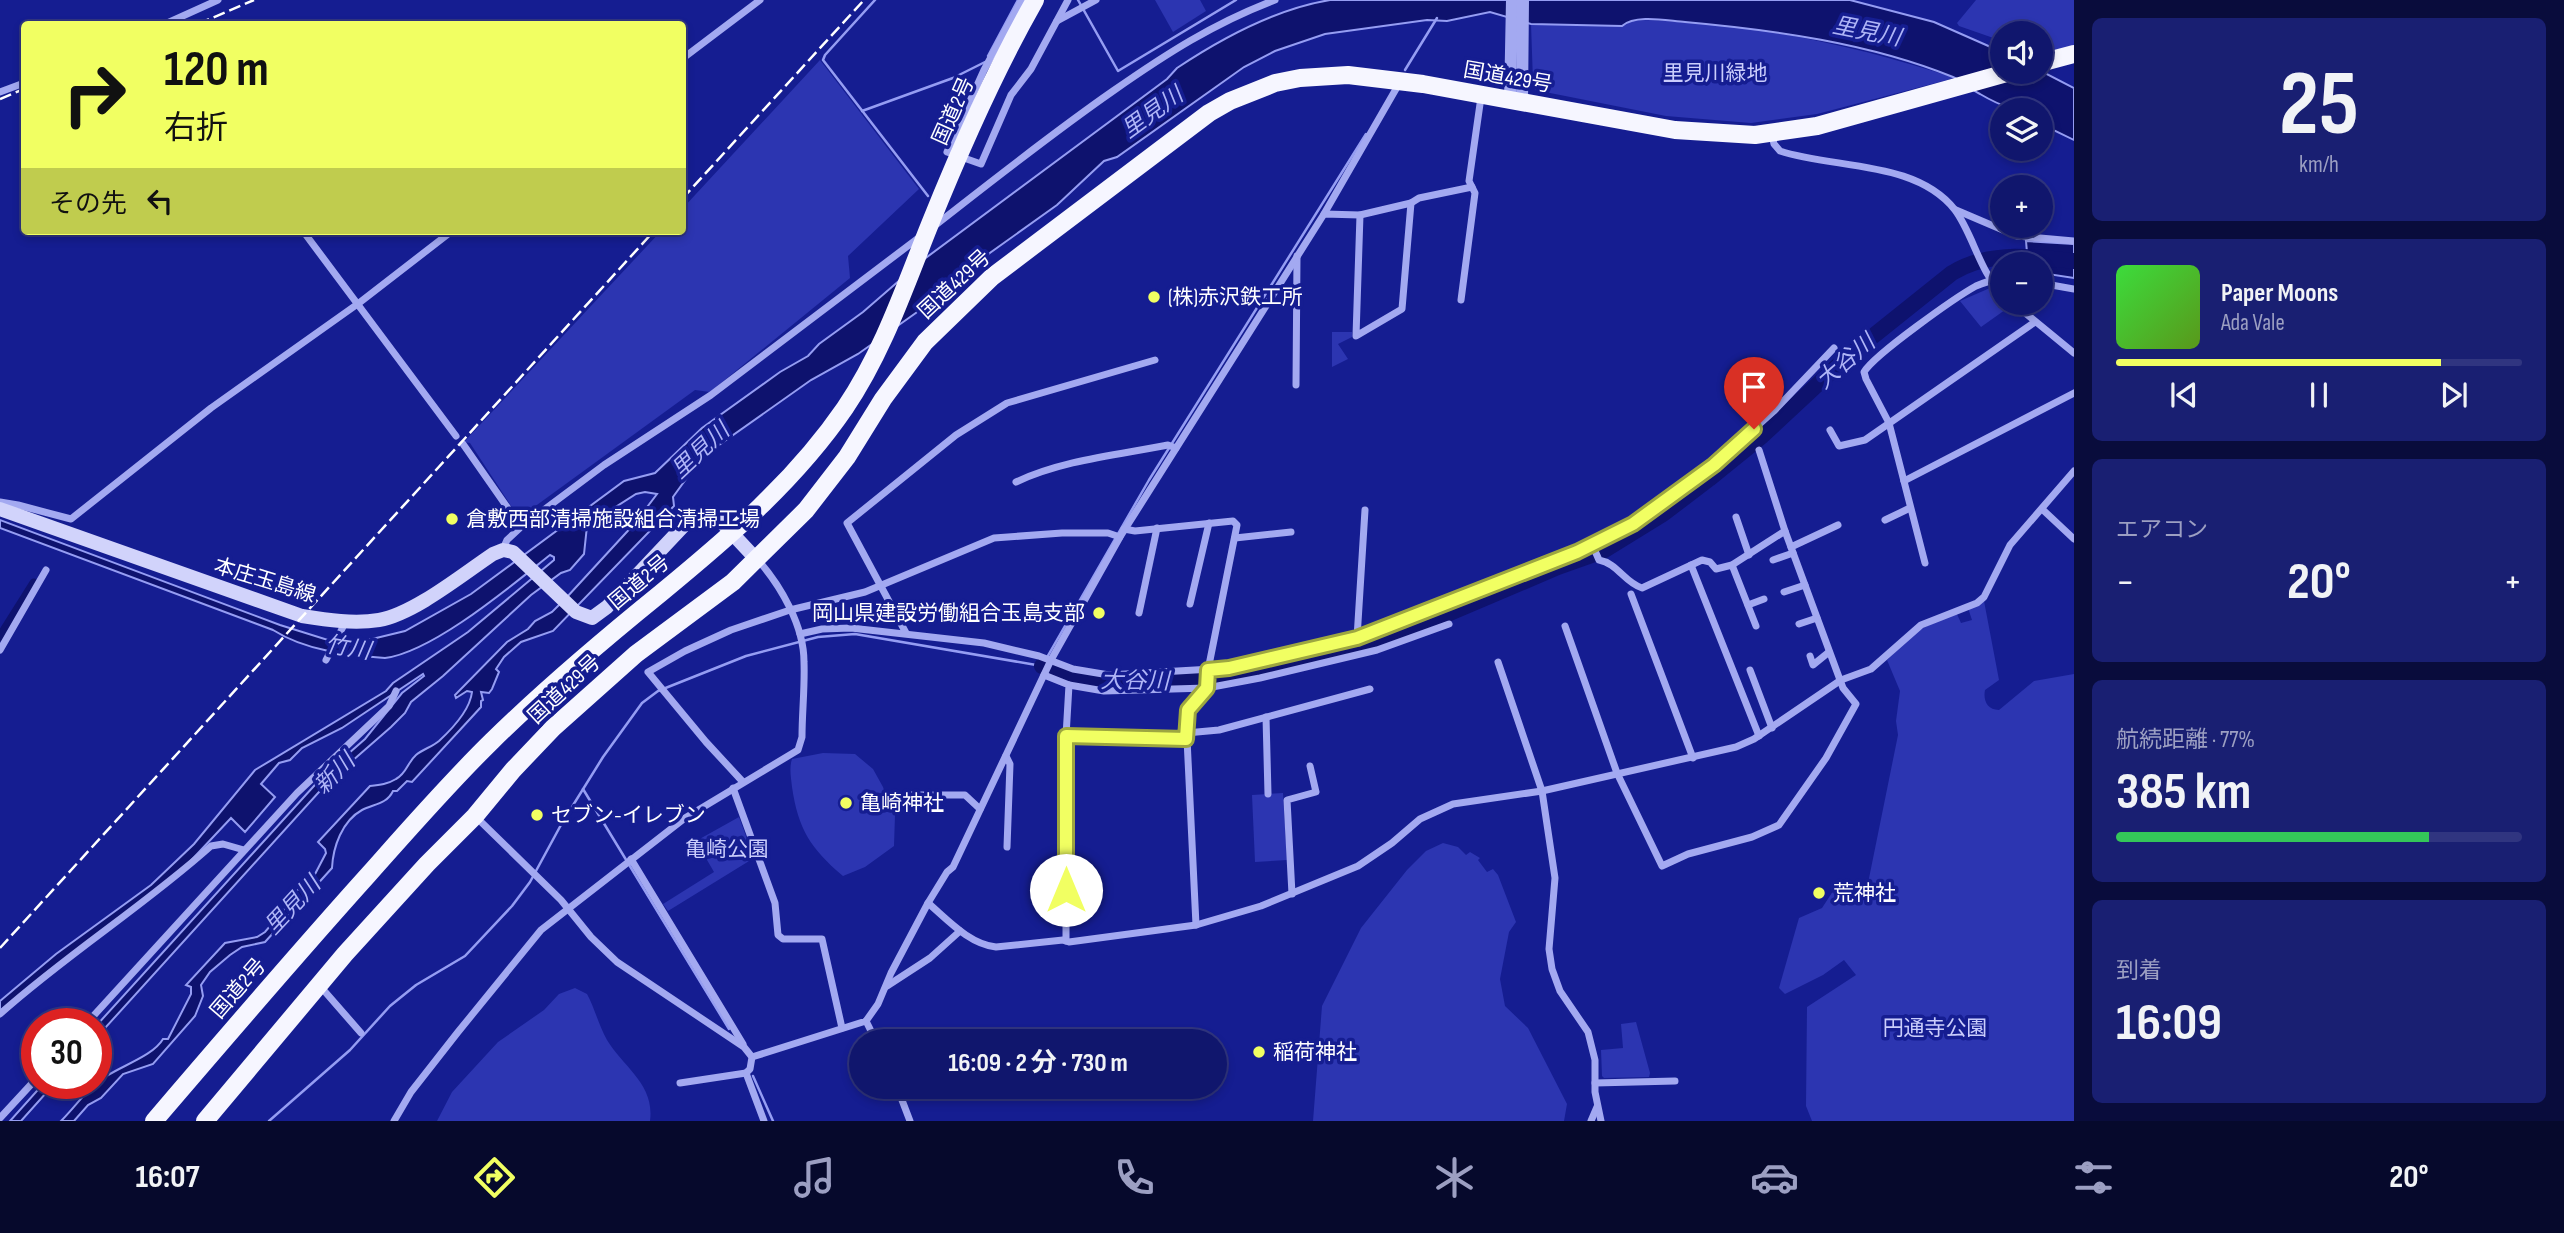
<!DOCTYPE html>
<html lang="ja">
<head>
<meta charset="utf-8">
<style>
  body { margin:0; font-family:"Sofia Sans Condensed","Noto Sans JP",sans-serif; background:#191f72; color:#f1f3f6; height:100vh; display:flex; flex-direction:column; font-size:26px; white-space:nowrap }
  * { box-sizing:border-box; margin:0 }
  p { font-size:23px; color:#9c9fc2 }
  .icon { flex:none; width:38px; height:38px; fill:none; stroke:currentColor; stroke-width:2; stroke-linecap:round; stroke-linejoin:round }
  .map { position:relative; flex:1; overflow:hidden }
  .details { display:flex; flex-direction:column; gap:18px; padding:18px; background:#090c3c; width:490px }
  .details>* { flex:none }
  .banner { position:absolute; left:21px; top:21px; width:665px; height:214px; border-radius:7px; box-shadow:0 4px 10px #0003,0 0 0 2px #303580; background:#f1ff62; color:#111; overflow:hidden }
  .fabs { position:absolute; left:1990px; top:21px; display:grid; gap:14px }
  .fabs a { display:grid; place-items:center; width:63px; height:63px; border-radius:50%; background:#10166d; box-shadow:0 4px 10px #0003,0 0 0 2px #303580; font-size:35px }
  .speed { position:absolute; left:21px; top:1008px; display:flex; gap:14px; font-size:35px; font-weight:700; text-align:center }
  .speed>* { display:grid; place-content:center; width:91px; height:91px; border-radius:50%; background:#10166d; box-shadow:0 4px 10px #0003,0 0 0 2px #303580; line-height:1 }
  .speed .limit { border:10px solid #d22; background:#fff; color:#111 }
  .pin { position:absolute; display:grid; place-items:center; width:60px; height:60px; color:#fff; margin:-72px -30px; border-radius:50% 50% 50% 0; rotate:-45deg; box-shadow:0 0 7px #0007 }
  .pin .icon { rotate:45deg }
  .me { position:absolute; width:77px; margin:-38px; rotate:0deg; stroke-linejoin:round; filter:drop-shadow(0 0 5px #0008) }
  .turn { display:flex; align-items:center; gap:24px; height:147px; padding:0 28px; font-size:32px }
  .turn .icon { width:91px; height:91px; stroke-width:2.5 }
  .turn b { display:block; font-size:49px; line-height:60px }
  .then { display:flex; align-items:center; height:66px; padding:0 28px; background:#0003; gap:14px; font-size:26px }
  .big { font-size:52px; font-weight:700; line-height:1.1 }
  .details .card { flex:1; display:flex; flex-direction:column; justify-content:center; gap:10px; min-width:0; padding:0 24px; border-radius:10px; background:#191f72 }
  .details .dial { align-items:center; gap:0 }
  .dial b { font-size:91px; line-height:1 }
  .song { display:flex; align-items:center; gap:21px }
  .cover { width:84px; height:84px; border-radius:10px; background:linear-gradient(135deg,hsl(120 70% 55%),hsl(90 70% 35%)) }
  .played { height:7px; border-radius:4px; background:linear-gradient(90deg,#f1ff62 80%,#303580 80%) }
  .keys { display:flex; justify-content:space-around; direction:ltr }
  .heat { display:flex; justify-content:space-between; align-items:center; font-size:38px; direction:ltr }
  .charge { height:10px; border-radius:5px; background:linear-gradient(90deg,#34c759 77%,#303580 0) }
  .trip { position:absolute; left:849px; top:1029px; width:378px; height:70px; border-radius:35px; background:#10166d; box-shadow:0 4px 10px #0003,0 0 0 2px #303580; font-weight:700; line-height:70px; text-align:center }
  .tabs { display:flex; height:112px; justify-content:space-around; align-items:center; background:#06092c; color:#9c9fc2 }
  .tabs .icon { width:49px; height:49px }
  .tabs .active { color:#f1ff62 }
  .tabs b { font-size:32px; color:#f1f3f6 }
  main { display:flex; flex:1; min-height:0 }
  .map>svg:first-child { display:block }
  .green { fill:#2c35b1 }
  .water { fill:#0e126e; stroke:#959df3; stroke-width:2 }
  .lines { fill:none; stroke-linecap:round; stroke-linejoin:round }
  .stream { stroke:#959df3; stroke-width:2.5 }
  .canal { stroke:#0e126e; stroke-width:9 }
  .river { stroke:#0e126e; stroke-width:16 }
  .minor { stroke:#a3a9f1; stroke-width:7 }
  .tertiary { stroke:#a3a9f1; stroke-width:12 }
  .secondary { stroke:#d1d3fb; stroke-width:14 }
  .trunk { stroke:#f6f6ff; stroke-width:18 }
  .rail { stroke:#fff; stroke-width:2.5; stroke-dasharray:12 5; stroke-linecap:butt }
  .route-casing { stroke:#9da640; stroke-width:18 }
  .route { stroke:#f1ff62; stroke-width:12 }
  .poi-dot { fill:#f1ff62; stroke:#151d91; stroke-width:2.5 }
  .labels { text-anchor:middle; stroke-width:7; stroke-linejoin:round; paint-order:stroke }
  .park-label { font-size:21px; fill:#cacdfc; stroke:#151d91 }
  .street-label { font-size:21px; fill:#fff; stroke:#151d91 }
  .poi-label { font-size:21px; fill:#fff; stroke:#151d91; text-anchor:start }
  .water-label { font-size:23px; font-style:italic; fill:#afb5f7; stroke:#151d91 }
</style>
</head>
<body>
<main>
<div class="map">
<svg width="2074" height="1121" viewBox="0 0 2074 1121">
  <rect width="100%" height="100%" fill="#151d91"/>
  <g class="green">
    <polygon points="1155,0 1200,0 1206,11 1173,32"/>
    <polygon points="1976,0 2074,0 2074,46 2041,53 2040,33 2002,33 2002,41 1959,26 1957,23"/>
    <path d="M1635,20C1744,21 1851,44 1955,78L1817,114L1751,123L1666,116L1535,90L1533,82L1531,24L1622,26Z"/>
    <polygon points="820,60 919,189 848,256 850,278 710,392 695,390 519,518 470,443 464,442 661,231 682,231 683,208"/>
    <polygon points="1990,288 2002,297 2002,303 2012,305 1981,327 1960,301"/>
    <polygon points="1332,332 1352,332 1352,337 1338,344 1348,359 1332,367"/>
    <path d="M1984,601L1999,680L1985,690C1983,700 1987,710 1999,710L2034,681L2074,674V1121H1812L1806,1106L1807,1007L1856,975L1844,960L1823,975L1785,994L1779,988L1799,918L1822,908L1839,882L1866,893L1898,735L1896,721L1900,691L1887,660L1915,632L1956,612L1961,623L1972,620L1968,608Z"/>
    <path d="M823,753L855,754L873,769L883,787L889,806L895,815L894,846L865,867L843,876C811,849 798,829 792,787C791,777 789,768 792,759Z"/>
    <polygon points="1283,793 1287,860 1255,862 1252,795"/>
    <polygon points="739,817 754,858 668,911 663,904 714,872 696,841"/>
    <polygon points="1443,843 1458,847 1466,855 1470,852 1480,858 1478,860 1487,872 1493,869 1498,875 1516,922 1509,932 1500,979 1505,1006 1528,1028 1567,1104 1564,1121 1313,1121 1322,1006 1361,928 1407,870 1426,851"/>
    <path d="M575,988L587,994C595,1009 599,1026 607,1040C623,1067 655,1084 650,1121H437L452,1092L498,1042L544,1010L559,994Z"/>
    <polygon points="1636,1022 1650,1073 1649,1077 1604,1078 1602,1076 1601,1050 1623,1048 1621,1024"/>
  </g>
  <g class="water">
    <path d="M1330,0H1850L1934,22L2002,52V72L2041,71L2074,88V140L2041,124L2040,110C2013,110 2004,108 1980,94C1970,89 1963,81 1953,77C1869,43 1774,30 1685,22C1668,21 1636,14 1622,26L1531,24L1490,12L1447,21L1427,20L1325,34L1275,51L1244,67L1117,157L1104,161L1057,205L945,285L920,310L858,354L811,380L702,457L673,497L674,506L553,631L521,642L504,657L496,669L499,672L492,689L489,693L481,692L483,700L481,701V707L412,782L407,781L397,791H393C387,804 374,804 362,810C342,821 333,847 332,868L265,942L242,947L230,955L210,972L201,985L203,996L195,1016L153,1064L123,1074L101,1098L88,1105L74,1121H61C73,1109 83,1095 95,1084C113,1068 152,1058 163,1039H168L191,994V987L186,985L225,943L257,937L265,932L289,904L293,894L314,876L326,853L325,849L318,842L370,786C380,785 388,784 396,779C407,773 407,763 416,755C423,749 432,747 439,741C452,729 470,710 472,692L467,691L456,698L455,695L507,642L528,629L535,621L552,612L567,597L635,523L657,494L645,492L636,494L592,522L587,526L584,554L570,570L561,573L531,595L443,676L411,702L405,713L391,727L328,782L96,1038V1026L323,776L365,739L402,693L424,676L423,674L342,728L302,748L290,760L279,763L261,784L275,797L245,832L231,818L184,868L0,1011V1001L56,954L151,885L194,844L255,770L386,691L393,683L468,632L554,560V557L550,555C512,585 433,652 385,658C348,655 306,651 273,630L0,528V520L280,625L331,641L342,639L368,640L405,631L471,594L624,481L655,473L702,428L780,372L808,356L819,344L863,312L923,260L1167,79L1177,68C1222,38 1275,9 1330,0Z"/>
    <polygon points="2026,241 2074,244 2074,278 2041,273 2040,264 2028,264"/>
    <polygon points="44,1083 55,1083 21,1121 10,1121"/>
  </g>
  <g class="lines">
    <g class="stream">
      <polyline points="875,0 825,55 823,60 928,196"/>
      <polyline points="1078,0 1118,71 1236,0"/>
      <polyline points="988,56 1018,0"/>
      <polyline points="1405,70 1437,18"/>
      <polyline points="862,111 953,78 985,62"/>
      <polyline points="583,789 729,1029"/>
      <polyline points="753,1076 773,1121"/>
      <polyline points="269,1121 350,1050 390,1006 416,985 465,956 512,906 530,882 562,823 603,757 642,703 658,691 746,656 818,637 855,634 1042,666 1149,480 1366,134"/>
    </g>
    <polyline class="canal" points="0,637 34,583"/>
    <path class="river" d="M1042,666L1073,678L1103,683L1207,679L1251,672L1327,654L1424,624L1558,567L1603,551L1663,514L1709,479L1762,436L1847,357L1952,273C1990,250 2032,257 2074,261"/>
    <g class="minor">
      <polyline points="1022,0 984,70 947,152 981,164 1011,95 1031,69 1068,0"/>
      <polyline points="1057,21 1096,0"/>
      <polyline points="165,24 218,0"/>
      <polyline points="682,59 760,0"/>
      <polyline points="0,92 24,83"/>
      <path d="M1772,135L1774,144L1780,151C1834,169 1916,160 1955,210C1973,234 1980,273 2002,293"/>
      <polyline points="1956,210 2017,236 2074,241"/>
      <polyline points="1324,214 1400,82"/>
      <polyline points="1360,215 1356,336 1402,309 1411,203"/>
      <path d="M933,227C992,181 1051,134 1113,91C1166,54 1214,23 1275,0"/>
      <polyline points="303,231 456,436"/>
      <polyline points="2040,283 2074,289"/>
      <polyline points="1461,300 1475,193 1472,187"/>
      <polyline points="2013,303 2074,353"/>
      <polyline points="1296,385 1297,256"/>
      <polyline points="1830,430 1839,446 1865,440 2035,322"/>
      <polyline points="463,444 521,527"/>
      <polyline points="1759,450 1785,531"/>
      <polyline points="1904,481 2074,393"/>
      <path d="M1016,482C1063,460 1117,455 1168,445L1176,448"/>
      <polyline points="0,502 18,505 71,519 211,408 359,303 452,231"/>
      <polyline points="2042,509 2074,539"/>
      <polyline points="1736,517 1749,555"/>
      <polyline points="1885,520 1910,508"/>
      <polyline points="1124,529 1135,531 1233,521 1237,525 1208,670 1207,688 1194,702 1186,718 1196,925"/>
      <polyline points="1235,538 1291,532"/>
      <polyline points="1791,547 1838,525"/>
      <polyline points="503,549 507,540 521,527 604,465 711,395 921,236"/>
      <polyline points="1773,560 1793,553"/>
      <path d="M1925,563L1889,423L1866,379L1864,372C1875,354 1956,297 1976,286C1985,282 1993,280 2002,278"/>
      <polyline points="1691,565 1759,736"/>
      <polyline points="1732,565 1756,626"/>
      <polyline points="1784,592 1805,585"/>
      <polyline points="1631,594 1693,758"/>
      <polyline points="1190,604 1209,523"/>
      <polyline points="1748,605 1764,599"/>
      <polyline points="1139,613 1157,528"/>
      <polyline points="1799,624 1817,618"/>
      <path d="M1565,626L1617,773L1662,866L1688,854L1752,837L1779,825L1826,758L1856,704L1843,688L1785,531L1732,565L1716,569L1710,562L1702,560L1642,588C1625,583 1617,563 1599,560L1592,544"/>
      <polyline points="906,633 847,523 956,435 1007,403 1155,360"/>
      <polyline points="800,634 822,629 851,628 984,643 1039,656 1073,669 1109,675 1229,668 1357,638 1577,552 1633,524 1714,465 1774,411 1834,348"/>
      <polyline points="1357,638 1365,510"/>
      <polyline points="0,650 46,570"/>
      <polyline points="1810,656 1813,665 1829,652"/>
      <polyline points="326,660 346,621"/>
      <polyline points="1498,662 1542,791 1555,878 1549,949 1552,969 1560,991 1588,1032 1595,1060 1595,1092 1601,1121"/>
      <polyline points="1750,670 1772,728"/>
      <polyline points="1044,675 1069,685 1066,736 1066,941"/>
      <polyline points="1069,685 1104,691 1207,688 1260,678 1377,650 1449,624"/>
      <polyline points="1266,717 1268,794"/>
      <polyline points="1186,733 1219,730 1370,689"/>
      <polyline points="1066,736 1186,739"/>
      <polyline points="1006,756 1010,764 1007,847"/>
      <polyline points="743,782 706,742 648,672 685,651 731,630 790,610 865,592 994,538 1062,533 1108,533 1120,537"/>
      <polyline points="733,788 775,903 778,935 783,939 822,939 842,1028"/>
      <polyline points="905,795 965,795 980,809"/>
      <polyline points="476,817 561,900 591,937 617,962 744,1047 752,1057 750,1069 746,1073 764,1121"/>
      <polyline points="631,859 743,1044"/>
      <polyline points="1292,894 1287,800 1316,792 1310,766"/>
      <path d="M928,903C948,920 969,944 996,947L1063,940L1069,942L1196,925L1261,906L1358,866L1392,843L1420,819L1453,804L1542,791L1736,747L1754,739L1841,680L1871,669L1921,625L1977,603L1984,597L2010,545L2074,471"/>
      <polyline points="320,986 361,1033"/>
      <polyline points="887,986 930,958 960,931"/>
      <path d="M0,1014C67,954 144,906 211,846L223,844L244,850"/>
      <polyline points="866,1021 876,1041"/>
      <polyline points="86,1024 297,793 389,706 396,691"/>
      <polyline points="752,1057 866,1021 878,1004 891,973 928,903 947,872 953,867 1051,660 1120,537 1324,214 1360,215 1411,203 1419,198 1472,187 1469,181 1481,97"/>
      <polyline points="680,1083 746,1073"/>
      <polyline points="1595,1083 1675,1081"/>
      <polyline points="897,1087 910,1121"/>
      <polyline points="0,1118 37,1078"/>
      <path d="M394,1121L411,1092L458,1032L541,930L685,818L798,750L802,737C802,712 805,687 804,662C804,626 781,586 758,560"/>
      <polyline points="1591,1121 1597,1107"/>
    </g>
    <g class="tertiary">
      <polyline points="1510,102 1512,0"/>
      <polyline points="1522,103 1523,0"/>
    </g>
    <path class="secondary" d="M0,509L302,616C327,620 354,624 379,620C414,614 463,574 493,554L503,550L513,552L576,612L592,618L607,607L689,520C698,514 704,511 715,515L757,560"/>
    <g class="trunk">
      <polyline points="2040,63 2074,54"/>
      <path d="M154,1121C225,1038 296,955 369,874C409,829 449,783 492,741C546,688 603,640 661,593C729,537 795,481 845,408C883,352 905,286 930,224C961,147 994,72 1035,0"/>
      <polyline points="205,1121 345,954 427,864 475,816 513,770 553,728 636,654 733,582 806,510 847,457 883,399 925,342 992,277 1209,113 1230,101 1275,83 1300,78 1348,75 1423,84 1675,130 1755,135 1817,126 2010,72"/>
    </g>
    <g class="rail">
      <polyline points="198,24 254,0"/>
      <polyline points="0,99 24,89"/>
      <polyline points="682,199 864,0"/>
      <polyline points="0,948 654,231"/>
    </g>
  </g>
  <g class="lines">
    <defs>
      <polyline id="route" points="1066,890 1066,736 1186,739 1188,710 1207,688 1208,670 1229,668 1357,638 1577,552 1633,524 1714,465 1754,429"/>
    </defs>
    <use href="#route" class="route-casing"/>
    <use href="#route" class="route"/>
  </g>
  <g class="poi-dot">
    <circle cx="1154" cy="297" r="7"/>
    <circle cx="452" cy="519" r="7"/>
    <circle cx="1099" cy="613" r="7"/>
    <circle cx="846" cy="803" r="7"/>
    <circle cx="537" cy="815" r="7"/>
    <circle cx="1819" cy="893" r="7"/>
    <circle cx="1259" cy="1052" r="7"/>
  </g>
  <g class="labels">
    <g class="park-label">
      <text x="1715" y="80">里見川緑地</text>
      <text x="727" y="856">亀崎公園</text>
      <text x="1935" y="1035">円通寺公園</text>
    </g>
    <g class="street-label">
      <text transform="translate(1508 77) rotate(10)" y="7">国道429号</text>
      <text transform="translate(953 111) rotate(-66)" y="7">国道2号</text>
      <text transform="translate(954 284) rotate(-43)" y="7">国道429号</text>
      <text transform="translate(265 580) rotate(17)" y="7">本庄玉島線</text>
      <text transform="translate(639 582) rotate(-40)" y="7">国道2号</text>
      <text transform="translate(564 689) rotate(-43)" y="7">国道429号</text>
      <text transform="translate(238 988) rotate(-49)" y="7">国道2号</text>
    </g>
    <g class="poi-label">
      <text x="1168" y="304">(株)赤沢鉄工所</text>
      <text x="466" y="526">倉敷西部清掃施設組合清掃工場</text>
      <text x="1085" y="620" text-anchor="end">岡山県建設労働組合玉島支部</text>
      <text x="860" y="810">亀崎神社</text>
      <text x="551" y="822">セブン-イレブン</text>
      <text x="1833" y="900">荒神社</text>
      <text x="1273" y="1059">稲荷神社</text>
    </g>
    <g class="water-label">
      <text transform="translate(1867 31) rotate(11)" y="8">里見川</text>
      <text transform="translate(1152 112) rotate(-36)" y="8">里見川</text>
      <text transform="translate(1845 361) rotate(-41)" y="8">大谷川</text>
      <text transform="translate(700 450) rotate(-43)" y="8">里見川</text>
      <text transform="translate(348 647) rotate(9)" y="8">竹川</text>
      <text transform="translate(1135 680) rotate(1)" y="8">大谷川</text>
      <text transform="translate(334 773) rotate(-45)" y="8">新川</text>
      <text transform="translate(292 905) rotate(-47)" y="8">里見川</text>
    </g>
  </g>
</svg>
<div class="fabs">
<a><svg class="icon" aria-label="sound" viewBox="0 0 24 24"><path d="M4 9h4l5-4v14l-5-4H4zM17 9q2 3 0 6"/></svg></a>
<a><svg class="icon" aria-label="layers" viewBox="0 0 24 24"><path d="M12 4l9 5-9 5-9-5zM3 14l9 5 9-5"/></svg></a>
<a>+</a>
<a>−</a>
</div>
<div class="speed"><div class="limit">30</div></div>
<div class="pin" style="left:1754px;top:429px;background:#d93025"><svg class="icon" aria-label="arrive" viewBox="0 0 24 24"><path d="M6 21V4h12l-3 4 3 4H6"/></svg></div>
<svg class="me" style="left:1066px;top:890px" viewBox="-20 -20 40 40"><circle r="19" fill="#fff"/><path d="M0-13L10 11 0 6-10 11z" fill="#f1ff62"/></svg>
<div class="trip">16:09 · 2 分 · 730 m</div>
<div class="banner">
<div class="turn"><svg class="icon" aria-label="right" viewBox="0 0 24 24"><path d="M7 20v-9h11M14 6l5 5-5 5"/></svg><div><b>120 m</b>右折</div></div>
<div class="then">その先<svg class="icon" aria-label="left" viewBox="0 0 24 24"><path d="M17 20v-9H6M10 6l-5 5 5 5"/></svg></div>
</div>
</div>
<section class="details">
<div class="card dial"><b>25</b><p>km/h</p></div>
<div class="card">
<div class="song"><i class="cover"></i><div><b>Paper Moons</b><p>Ada Vale</p></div></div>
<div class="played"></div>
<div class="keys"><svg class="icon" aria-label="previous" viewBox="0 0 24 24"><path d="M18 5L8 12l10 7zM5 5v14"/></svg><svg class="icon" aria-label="pause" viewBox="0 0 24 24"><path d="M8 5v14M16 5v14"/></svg><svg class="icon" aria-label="next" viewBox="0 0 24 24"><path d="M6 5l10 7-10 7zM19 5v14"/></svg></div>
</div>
<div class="card"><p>エアコン</p>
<div class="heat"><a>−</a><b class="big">20°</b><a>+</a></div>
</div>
<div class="card"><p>航続距離 · 77%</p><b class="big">385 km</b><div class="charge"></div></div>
<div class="card"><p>到着</p><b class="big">16:09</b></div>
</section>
</main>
<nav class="tabs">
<b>16:07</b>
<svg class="icon active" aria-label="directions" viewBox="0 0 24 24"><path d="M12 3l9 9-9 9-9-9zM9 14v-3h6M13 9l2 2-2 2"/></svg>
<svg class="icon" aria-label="music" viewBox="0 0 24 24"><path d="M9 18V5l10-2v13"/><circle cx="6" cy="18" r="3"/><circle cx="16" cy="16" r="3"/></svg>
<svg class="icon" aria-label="phone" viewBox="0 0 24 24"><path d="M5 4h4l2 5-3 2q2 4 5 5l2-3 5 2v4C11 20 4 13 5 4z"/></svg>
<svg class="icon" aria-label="climate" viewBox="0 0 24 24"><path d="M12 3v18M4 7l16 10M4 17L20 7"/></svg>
<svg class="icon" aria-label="car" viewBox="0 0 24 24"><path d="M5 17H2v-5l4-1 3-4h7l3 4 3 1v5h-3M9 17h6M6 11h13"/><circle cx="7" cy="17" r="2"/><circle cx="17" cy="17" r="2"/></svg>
<svg class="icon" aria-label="filters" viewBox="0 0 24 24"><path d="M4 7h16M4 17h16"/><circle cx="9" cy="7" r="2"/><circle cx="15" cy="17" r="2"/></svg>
<b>20°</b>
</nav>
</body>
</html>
